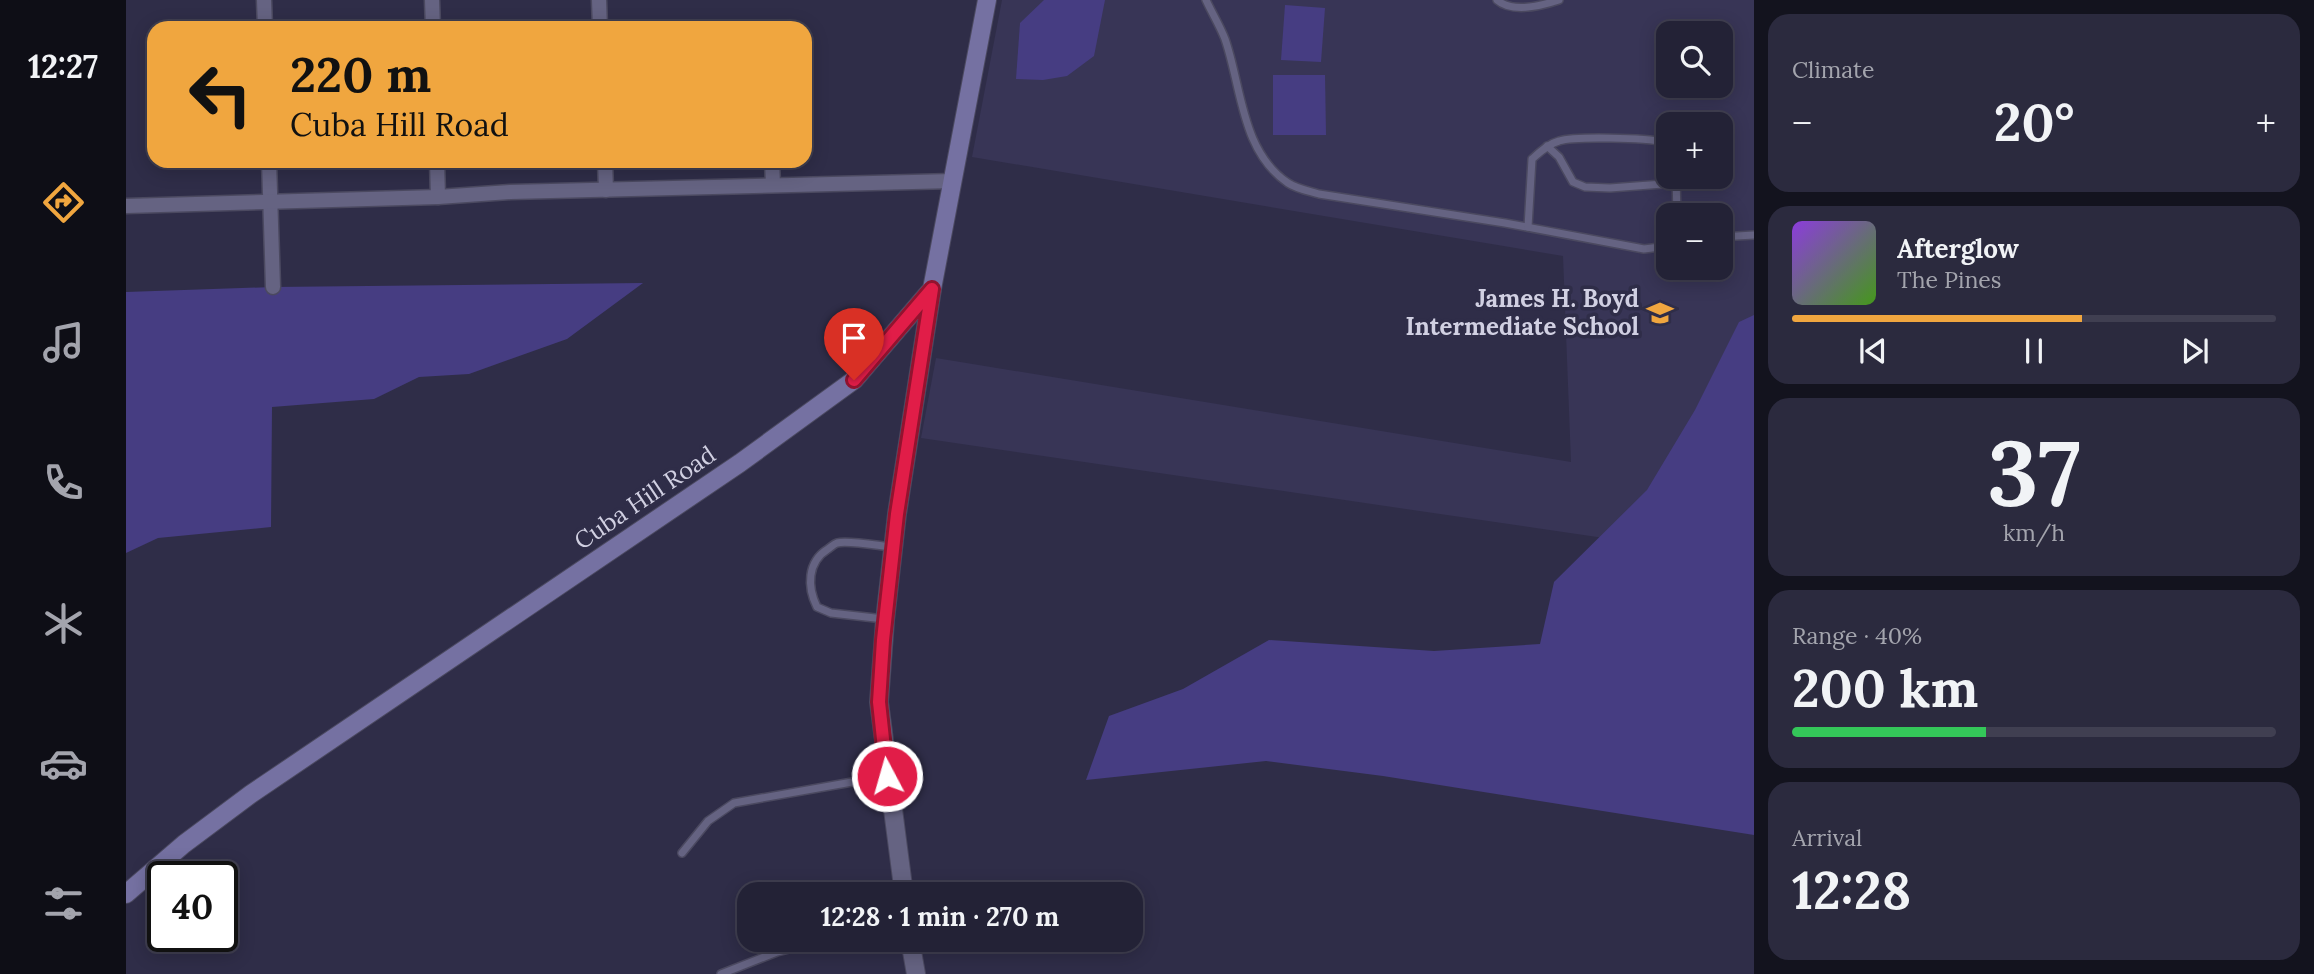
<!DOCTYPE html>
<html lang="en">
<head>
<meta charset="utf-8">
<style>
  body { margin:0; font-family:Lora,serif; background:#2b2a3e; color:#f1f3f6; height:100vh; display:flex; flex-direction:column; font-size:26px; white-space:nowrap }
  * { box-sizing:border-box; margin:0 }
  p { font-size:23px; color:#a3a4ad }
  .icon { flex:none; width:38px; height:38px; fill:none; stroke:currentColor; stroke-width:2; stroke-linecap:round; stroke-linejoin:round }
  .map { position:relative; flex:1; overflow:hidden }
  .side { display:flex; flex-direction:column; gap:14px; padding:14px; background:#13131e; width:560px }
  .side>* { flex:none }
  .hud { position:absolute; left:21px; top:21px; width:665px; height:147px; border-radius:21px; box-shadow:0 4px 18px #0003,0 0 0 2px #403f51; background:#f0a63f; color:#111; overflow:hidden }
  .buttons { position:absolute; left:1530px; top:21px; display:grid; gap:14px }
  .buttons a { display:grid; place-items:center; width:77px; height:77px; border-radius:14px; background:#232236; box-shadow:0 4px 18px #0003,0 0 0 2px #403f51; font-size:35px }
  .speed { position:absolute; left:21px; top:861px; display:flex; gap:14px; font-size:35px; font-weight:700; text-align:center }
  .speed>* { display:grid; place-content:center; width:91px; height:91px; border-radius:50%; background:#232236; box-shadow:0 4px 18px #0003,0 0 0 2px #403f51; line-height:1 }
  .speed .limit { border:4px solid #111; border-radius:10px; background:#fff; color:#111 }
  .pin { position:absolute; display:grid; place-items:center; width:60px; height:60px; color:#fff; margin:-72px -30px; border-radius:50% 50% 50% 0; rotate:-45deg; box-shadow:0 0 7px #0007 }
  .pin .icon { rotate:45deg }
  .me { position:absolute; width:77px; margin:-38px; rotate:354deg; stroke-linejoin:round; filter:drop-shadow(0 0 5px #0008) }
  .turn { display:flex; align-items:center; gap:24px; height:147px; padding:0 28px; font-size:32px }
  .turn .icon { width:91px; height:91px; stroke-width:2.5 }
  .turn b { display:block; font-size:49px; line-height:60px }
  .big { font-size:52px; font-weight:800; line-height:1.1 }
  .side .widget { flex:1; display:flex; flex-direction:column; justify-content:center; gap:10px; min-width:0; padding:0 24px; border-radius:21px; background:#2b2a3e }
  .side .dial { align-items:center; gap:0 }
  .dial b { font-size:91px; line-height:1 }
  .song { display:flex; align-items:center; gap:21px }
  .cover { width:84px; height:84px; border-radius:10px; background:linear-gradient(135deg,hsl(270 70% 55%),hsl(100 70% 35%)) }
  .played { height:7px; border-radius:4px; background:linear-gradient(90deg,#f0a63f 60%,#403f51 60%) }
  .keys { display:flex; justify-content:space-around; direction:ltr }
  .heat { display:flex; justify-content:space-between; align-items:center; font-size:38px; direction:ltr }
  .charge { height:10px; border-radius:5px; background:linear-gradient(90deg,#34c759 40%,#403f51 0) }
  .trip { position:absolute; left:611px; top:882px; width:406px; height:70px; border-radius:21px; background:#232236; box-shadow:0 4px 18px #0003,0 0 0 2px #403f51; font-weight:800; line-height:70px; text-align:center }
  main { display:flex; flex:1; min-height:0 }
  .tab-bar { display:flex; flex-direction:column; width:126px; justify-content:space-around; align-items:center; background:#0e0e16; color:#a3a4ad }
  .tab-bar .icon { width:49px; height:49px }
  .tab-bar .active { color:#f0a63f }
  .tab-bar b { font-size:32px; color:#f1f3f6 }
  .map>svg:first-child { display:block }
  .built { fill:#383556; fill-rule:evenodd }
  .green { fill:#463d82 }
  .lines { fill:none; stroke-linecap:round; stroke-linejoin:round }
  .service-casing { stroke:#4b4960; stroke-width:10 }
  .minor-casing { stroke:#4b4960; stroke-width:17 }
  .tertiary-casing { stroke:#4b4960; stroke-width:20 }
  .secondary-casing { stroke:#4b4960; stroke-width:20 }
  .service { stroke:#656382; stroke-width:7 }
  .minor { stroke:#656382; stroke-width:14 }
  .tertiary { stroke:#656382; stroke-width:18 }
  .secondary { stroke:#7571a2; stroke-width:18 }
  .route-casing { stroke:#92132f; stroke-width:18 }
  .route { stroke:#e11d48; stroke-width:12 }
  .labels { text-anchor:middle; stroke-width:7; stroke-linejoin:round; paint-order:stroke }
  .poi-label { font-size:24px; font-weight:bold; fill:#d1d0e2; stroke:#2f2d48; text-anchor:end }
  .street-label { font-size:24px; fill:#d1d0e2; stroke:#2f2d48 }
</style>
</head>
<body>
<main>
<nav class="tab-bar">
<b>12:27</b>
<svg class="icon active" aria-label="directions" viewBox="0 0 24 24"><path d="M12 3l9 9-9 9-9-9zM9 14v-3h6M13 9l2 2-2 2"/></svg>
<svg class="icon" aria-label="music" viewBox="0 0 24 24"><path d="M9 18V5l10-2v13"/><circle cx="6" cy="18" r="3"/><circle cx="16" cy="16" r="3"/></svg>
<svg class="icon" aria-label="phone" viewBox="0 0 24 24"><path d="M5 4h4l2 5-3 2q2 4 5 5l2-3 5 2v4C11 20 4 13 5 4z"/></svg>
<svg class="icon" aria-label="climate" viewBox="0 0 24 24"><path d="M12 3v18M4 7l16 10M4 17L20 7"/></svg>
<svg class="icon" aria-label="car" viewBox="0 0 24 24"><path d="M5 17H2v-5l4-1 3-4h7l3 4 3 1v5h-3M9 17h6M6 11h13"/><circle cx="7" cy="17" r="2"/><circle cx="17" cy="17" r="2"/></svg>
<svg class="icon" aria-label="filters" viewBox="0 0 24 24"><path d="M4 7h16M4 17h16"/><circle cx="9" cy="7" r="2"/><circle cx="15" cy="17" r="2"/></svg>
</nav>
<div class="map">
<svg width="1628" height="974" viewBox="0 0 1628 974">
  <rect width="100%" height="100%" fill="#2f2d48"/>
  <path class="built" d="M876,0H1628V560L795,438L810,358L1445,462L1437,256L846,157ZM1542,33H1594V86H1542ZM1542,124H1594V177H1542ZM1542,215H1594V268H1542Z"/>
  <g class="green">
    <polygon points="918,0 979,0 968,56 941,76 917,80 890,79 894,23"/>
    <polygon points="1159,5 1199,8 1195,62 1155,60"/>
    <polygon points="1147,75 1199,75 1200,135 1147,135"/>
    <polygon points="517,283 441,339 343,374 293,377 248,399 146,407 145,527 32,538 0,553 0,292 147,287"/>
    <polygon points="1628,315 1628,835 1257,776 1140,761 960,780 983,716 1057,689 1143,640 1308,651 1414,644 1428,582 1521,490 1569,410 1613,322"/>
  </g>
  <g class="lines">
    <defs>
      <g id="service">
        <path d="M1080,0C1086,13 1094,26 1099,39C1116,88 1115,151 1162,183C1171,189 1183,191 1193,194L1379,223L1518,249L1542,246"/>
        <path d="M1371,0C1386,13 1415,6 1433,0"/>
        <polyline points="1421,146 1433,157 1447,182 1459,187 1484,188 1550,183"/>
        <polyline points="1550,177 1551,215"/>
        <path d="M1402,227L1406,159C1414,152 1422,144 1433,141C1449,136 1520,138 1538,142L1542,148"/>
        <polyline points="1594,237 1628,235"/>
        <path d="M758,619L705,613L691,607C681,587 681,562 702,549C705,547 708,544 711,543C722,540 754,546 767,547"/>
        <polyline points="556,853 582,821 608,803 760,776"/>
        <polyline points="595,974 651,952 699,940"/>
      </g>
      <g id="minor">
        <polyline points="138,0 139,28"/>
        <polyline points="306,0 307,28"/>
        <polyline points="473,0 474,28"/>
        <polyline points="143,161 147,287"/>
        <polyline points="311,161 312,197"/>
        <polyline points="479,161 480,190"/>
        <polyline points="646,161 647,185"/>
        <polyline points="0,206 312,197 384,192 827,181"/>
      </g>
      <g id="tertiary">
        <polyline points="778,894 753,702 759,620 771,514 806,289"/>
        <polyline points="784,940 790,974"/>
      </g>
      <polyline id="secondary" points="0,894 58,844 125,794 614,463 728,380 806,289 861,0"/>
    </defs>
    <use href="#service" class="service-casing"/>
    <use href="#minor" class="minor-casing"/>
    <use href="#tertiary" class="tertiary-casing"/>
    <use href="#secondary" class="secondary-casing"/>
    <use href="#service" class="service"/>
    <use href="#minor" class="minor"/>
    <use href="#tertiary" class="tertiary"/>
    <use href="#secondary" class="secondary"/>
  </g>
  <g class="lines">
    <defs>
      <polyline id="route" points="728,380 806,289 771,514 757,640 753,702 761,776"/>
    </defs>
    <use href="#route" class="route-casing"/>
    <use href="#route" class="route"/>
  </g>
  <defs>
    <symbol id="school-bare" viewBox="-9 -9 18 18"><path d="M0-5L7-2L0 1L-7-2ZM-4 1L0 2.5L4 1V4Q0 6-4 4Z" fill="#f0a63f" stroke="#2f2d48" stroke-width="2.5" paint-order="stroke"/></symbol>
  </defs>
  <g fill-rule="evenodd">
    <use href="#school-bare" x="1515" y="294" width="38" height="38"/>
  </g>
  <g class="labels">
    <g class="poi-label">
      <text x="1513" y="307">James H. Boyd<tspan x="1513" dy="28">Intermediate School</tspan></text>
    </g>
    <g class="street-label">
      <text transform="translate(519 498) rotate(-34)" y="8">Cuba Hill Road</text>
    </g>
  </g>
</svg>
<div class="buttons">
<a><svg class="icon" aria-label="search" viewBox="0 0 24 24"><circle cx="10" cy="10" r="6"/><path d="M15 15l6 6"/></svg></a>
<a>+</a>
<a>−</a>
</div>
<div class="speed"><div class="limit">40</div></div>
<div class="pin" style="left:728px;top:380px;background:#d93025"><svg class="icon" aria-label="arrive" viewBox="0 0 24 24"><path d="M6 21V4h12l-3 4 3 4H6"/></svg></div>
<svg class="me" style="left:761px;top:776px" viewBox="-20 -20 40 40"><circle r="17" fill="#e11d48" stroke="#fff" stroke-width="3"/><path d="M0-11L8 9 0 5-8 9z" fill="#fff"/></svg>
<div class="trip">12:28 · 1 min · 270 m</div>
<div class="hud">
<div class="turn"><svg class="icon" aria-label="left" viewBox="0 0 24 24"><path d="M17 20v-9H6M10 6l-5 5 5 5"/></svg><div><b>220 m</b>Cuba Hill Road</div></div>
</div>
</div>
<section class="side">
<div class="widget"><p>Climate</p>
<div class="heat"><a>−</a><b class="big">20°</b><a>+</a></div>
</div>
<div class="widget">
<div class="song"><i class="cover"></i><div><b>Afterglow</b><p>The Pines</p></div></div>
<div class="played"></div>
<div class="keys"><svg class="icon" aria-label="previous" viewBox="0 0 24 24"><path d="M18 5L8 12l10 7zM5 5v14"/></svg><svg class="icon" aria-label="pause" viewBox="0 0 24 24"><path d="M8 5v14M16 5v14"/></svg><svg class="icon" aria-label="next" viewBox="0 0 24 24"><path d="M6 5l10 7-10 7zM19 5v14"/></svg></div>
</div>
<div class="widget dial"><b>37</b><p>km/h</p></div>
<div class="widget"><p>Range · 40%</p><b class="big">200 km</b><div class="charge"></div></div>
<div class="widget"><p>Arrival</p><b class="big">12:28</b></div>
</section>
</main>
</body>
</html>
